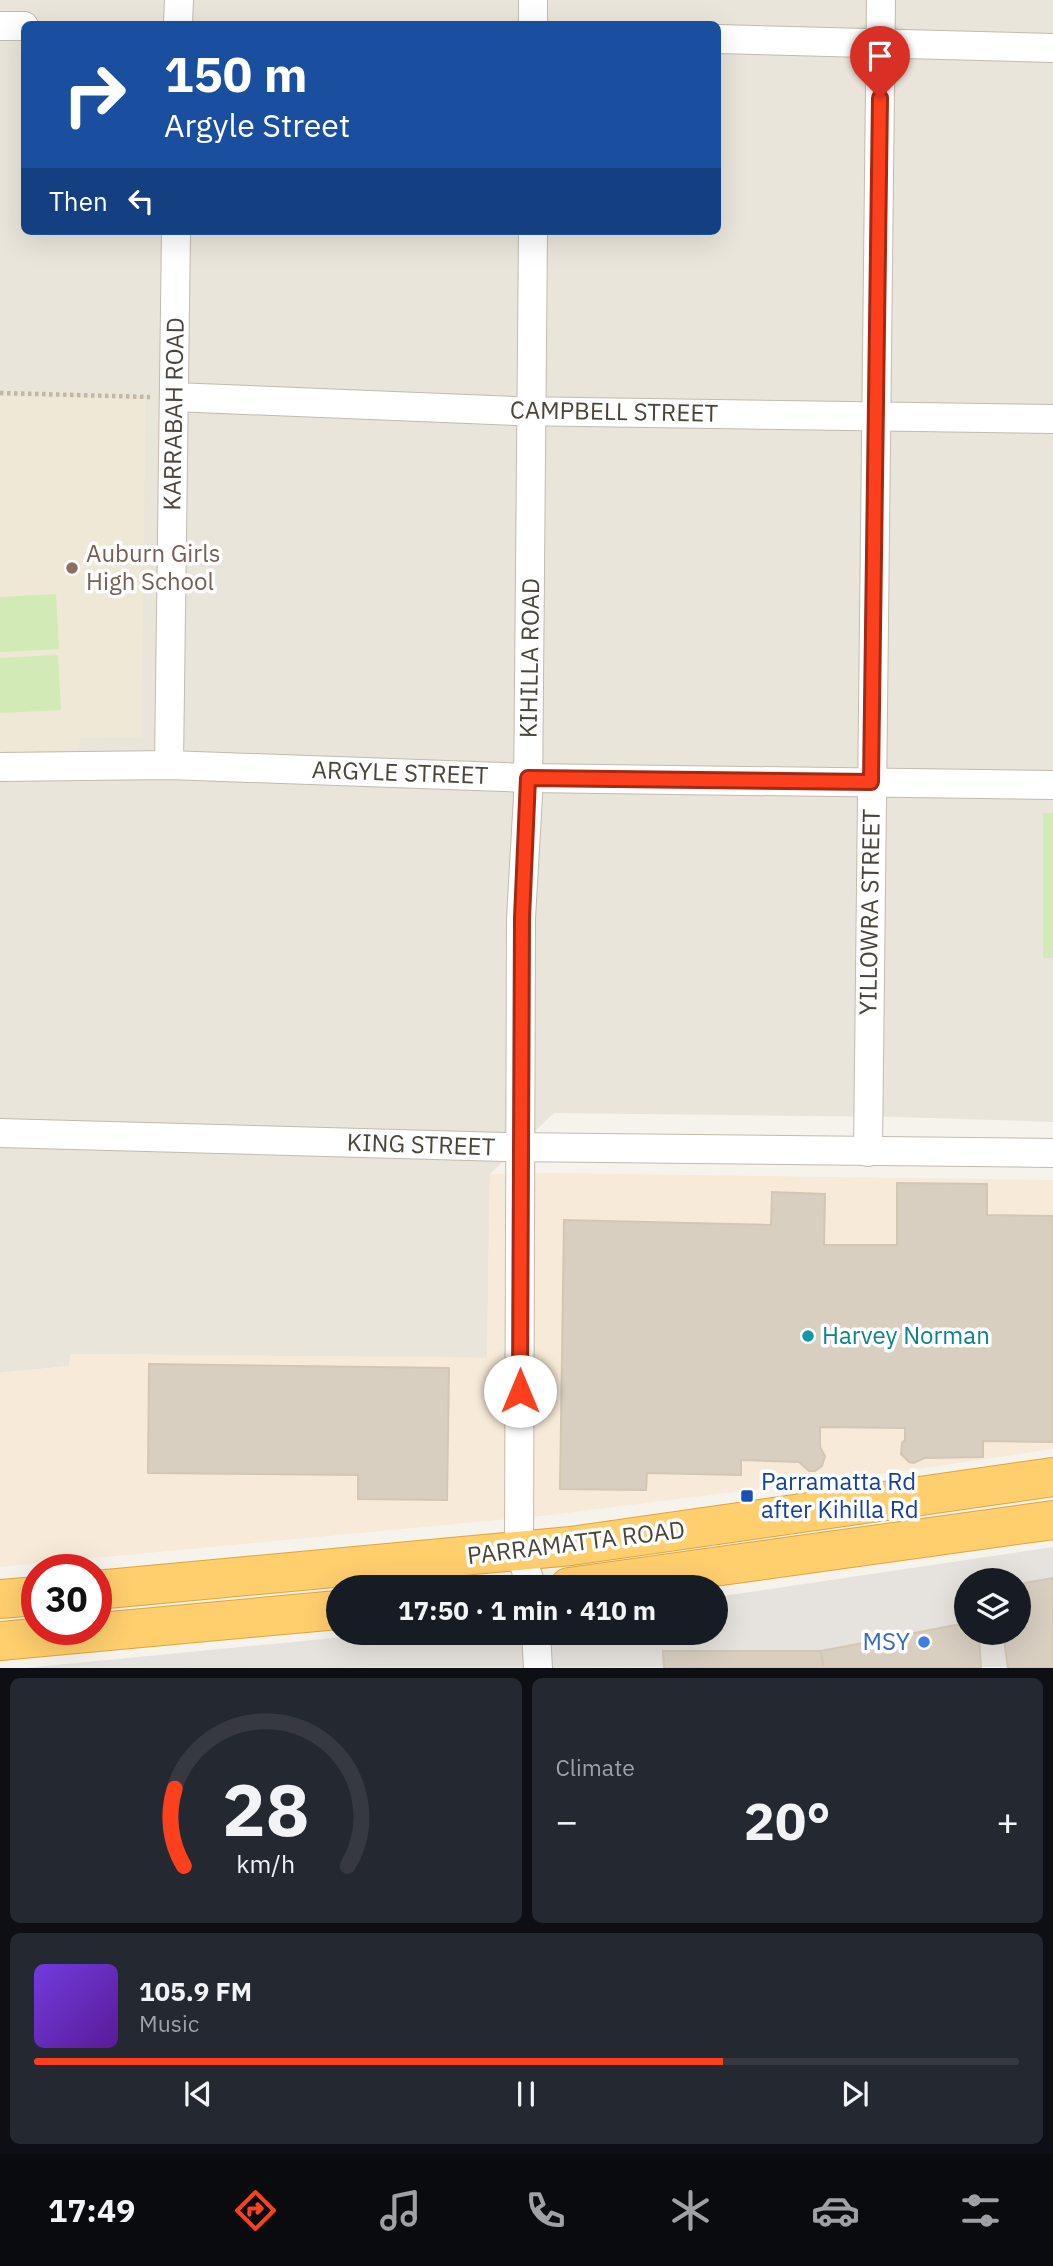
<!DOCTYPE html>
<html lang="en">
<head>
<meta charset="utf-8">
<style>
  body { margin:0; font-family:"IBM Plex Sans",sans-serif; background:#242831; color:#f1f3f6; height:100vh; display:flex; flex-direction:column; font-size:26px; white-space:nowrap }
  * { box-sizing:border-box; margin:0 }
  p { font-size:23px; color:#9ea1a6 }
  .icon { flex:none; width:38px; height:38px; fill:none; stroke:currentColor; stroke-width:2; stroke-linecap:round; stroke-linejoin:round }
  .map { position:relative; height:1668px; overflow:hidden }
  .drawer { display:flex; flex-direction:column; gap:10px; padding:10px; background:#0d0f14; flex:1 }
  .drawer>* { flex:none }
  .top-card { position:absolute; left:21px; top:21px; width:700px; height:214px; border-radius:10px; box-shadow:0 7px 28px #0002; background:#1a4fa0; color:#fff; overflow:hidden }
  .buttons { position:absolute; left:954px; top:1568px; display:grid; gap:14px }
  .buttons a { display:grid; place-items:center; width:77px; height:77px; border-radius:50%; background:#171b24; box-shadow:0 7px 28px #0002; font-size:35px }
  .speed { position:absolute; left:21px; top:1554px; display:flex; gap:14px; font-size:35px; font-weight:700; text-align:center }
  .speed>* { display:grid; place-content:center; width:91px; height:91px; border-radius:50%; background:#171b24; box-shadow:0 7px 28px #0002; line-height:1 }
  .speed .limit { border:10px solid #d22; background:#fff; color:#111 }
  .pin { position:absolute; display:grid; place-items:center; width:60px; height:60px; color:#fff; margin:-72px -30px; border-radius:50% 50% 50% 0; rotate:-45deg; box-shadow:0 0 7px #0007 }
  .pin .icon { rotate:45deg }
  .me { position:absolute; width:77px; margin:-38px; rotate:0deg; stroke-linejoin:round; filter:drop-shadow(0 0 5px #0008) }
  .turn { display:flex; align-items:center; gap:24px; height:147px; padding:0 28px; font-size:32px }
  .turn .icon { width:91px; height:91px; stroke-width:2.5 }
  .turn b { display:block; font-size:49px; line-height:60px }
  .then { display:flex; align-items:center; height:66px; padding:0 28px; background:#0003; gap:14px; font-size:26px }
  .big { font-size:52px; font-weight:700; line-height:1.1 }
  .drawer .widget { flex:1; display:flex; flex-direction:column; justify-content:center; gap:10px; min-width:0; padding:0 24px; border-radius:10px; background:#242831 }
  .drawer .dial { align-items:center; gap:0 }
  .dial svg { height:182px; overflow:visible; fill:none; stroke:#363941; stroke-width:7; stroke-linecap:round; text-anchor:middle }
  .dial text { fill:#f1f3f6; stroke:none }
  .song { display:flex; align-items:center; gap:21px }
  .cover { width:84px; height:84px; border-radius:10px; background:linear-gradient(135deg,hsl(260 70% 55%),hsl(270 70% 35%)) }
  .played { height:7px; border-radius:4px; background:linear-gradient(90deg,#fc3f1d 70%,#363941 70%) }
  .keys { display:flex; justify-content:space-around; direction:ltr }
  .heat { display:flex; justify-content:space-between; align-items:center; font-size:38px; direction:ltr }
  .drawer .tiles { flex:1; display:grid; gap:10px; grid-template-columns:1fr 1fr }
  .widget:last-child { grid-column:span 2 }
  .trip { position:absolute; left:326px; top:1575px; width:402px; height:70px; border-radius:35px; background:#171b24; box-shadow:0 7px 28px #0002; font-weight:700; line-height:70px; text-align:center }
  .dock { display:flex; height:112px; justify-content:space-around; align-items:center; background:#090b0e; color:#9ea1a6 }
  .dock .icon { width:49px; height:49px }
  .dock .selected { color:#fc3f1d }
  .dock b { font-size:32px; color:#f1f3f6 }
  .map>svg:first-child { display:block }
  .residential { fill:#eae5da; fill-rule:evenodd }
  .commercial { fill:#f7ead8 }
  .industrial { fill:#e6e2dd; fill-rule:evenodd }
  .education { fill:#efe8d6 }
  .green { fill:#d2eab5 }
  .building { fill:#d8cfc1; stroke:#d3c7b4; stroke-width:2 }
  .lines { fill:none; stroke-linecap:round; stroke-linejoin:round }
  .minor-casing { stroke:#c2bbae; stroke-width:30 }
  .highway-casing { stroke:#e0a43c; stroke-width:40 }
  .path { stroke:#c4b79f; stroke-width:4.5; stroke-dasharray:3.5 3.5; stroke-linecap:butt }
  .minor { stroke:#fff; stroke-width:28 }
  .highway { stroke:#ffcf6e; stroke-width:38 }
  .route-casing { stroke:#a42913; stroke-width:18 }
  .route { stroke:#fc3f1d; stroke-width:12 }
  .education-dot { fill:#8d6e63; stroke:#fff; stroke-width:2.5 }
  .culture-dot { fill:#0f9aa8; stroke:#fff; stroke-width:2.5 }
  .transit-dot { fill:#1a4fb4; stroke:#fff; stroke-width:2.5 }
  .shop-dot { fill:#3f7fe0; stroke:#fff; stroke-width:2.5 }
  .labels { text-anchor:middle; stroke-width:7; stroke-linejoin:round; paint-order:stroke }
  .street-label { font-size:24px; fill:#4b4439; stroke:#fff }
  .education-label { font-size:24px; fill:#785e54; stroke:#fff; text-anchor:start }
  .culture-label { font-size:24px; fill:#0d838f; stroke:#fff; text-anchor:start }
  .transit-label { font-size:24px; fill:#164399; stroke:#fff; text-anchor:start }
  .shop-label { font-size:24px; fill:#366cbe; stroke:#fff; text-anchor:end }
</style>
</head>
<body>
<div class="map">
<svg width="1053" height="1668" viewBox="0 0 1053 1668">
  <rect width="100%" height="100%" fill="#f6f3ec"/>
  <path class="residential" d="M0,0H1053V1122L898,1117L554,1113L490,1174L487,1358L71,1354L69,1366L0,1373ZM24,24H718V231H24Z"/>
  <polygon class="commercial" points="551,1173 1053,1180 1053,1449 918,1469 551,1515 0,1567 0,1373 69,1366 71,1354 487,1358 490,1174"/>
  <path class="industrial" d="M1053,1547V1667L25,1668L385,1633H716V1597ZM966,1580H1018V1633H966Z"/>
  <polygon class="education" points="0,397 146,399 141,737 80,738 78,750 0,752"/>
  <g class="green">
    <polygon points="56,594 59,649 0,652 0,597"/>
    <polygon points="58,655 61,710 0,713 0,658"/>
    <rect x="1043" y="813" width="10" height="145"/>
  </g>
  <g class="building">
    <polygon points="897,1183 987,1184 987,1215 1053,1216 1053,1442 983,1441 983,1457 924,1458 914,1463 909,1462 901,1454 902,1443 905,1440 905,1428 820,1427 820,1447 825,1456 822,1466 815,1471 809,1471 799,1462 741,1460 741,1475 647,1473 646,1490 560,1489 564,1220 771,1225 772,1192 825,1194 824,1245 897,1245"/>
    <polygon points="149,1364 449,1368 447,1500 358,1499 358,1475 148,1473"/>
    <polygon points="1053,1578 1053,1668 1008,1668 1003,1633 1018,1633 1018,1584"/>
    <polygon points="966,1623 966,1633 979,1633 981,1668 823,1668 821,1651"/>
    <polygon points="663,1651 821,1651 823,1668 664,1668"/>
  </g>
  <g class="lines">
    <defs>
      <g id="minor">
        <polyline points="178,24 179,0"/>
        <polyline points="533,24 533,0"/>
        <polyline points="0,26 24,26"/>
        <polyline points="718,39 1053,48"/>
        <polyline points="174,397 514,411 1053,419"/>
        <polyline points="169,765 176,231"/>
        <polyline points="0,767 169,765 528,778 1053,785"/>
        <polyline points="0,1133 505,1147 1053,1153"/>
        <polyline points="868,1152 881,0"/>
        <polyline points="532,1587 519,1551 521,918 528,796 533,231"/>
        <polyline points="536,1633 538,1668"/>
      </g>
      <g id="highway">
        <polyline points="569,1587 1053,1520"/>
        <polyline points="96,1590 571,1546 1053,1477"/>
        <polyline points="0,1599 37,1596"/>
        <polyline points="0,1641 338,1610"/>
      </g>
    </defs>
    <use href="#minor" class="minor-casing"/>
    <use href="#highway" class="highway-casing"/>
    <polyline class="path" points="0,393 150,397"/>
    <use href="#minor" class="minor"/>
    <use href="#highway" class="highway"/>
  </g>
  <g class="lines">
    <defs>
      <polyline id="route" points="520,1391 522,918 528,778 871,782 880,98"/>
    </defs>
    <use href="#route" class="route-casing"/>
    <use href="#route" class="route"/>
  </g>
  <circle class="education-dot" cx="72" cy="568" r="7"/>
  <circle class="culture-dot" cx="808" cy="1336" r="7"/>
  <rect class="transit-dot" x="740" y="1489" width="14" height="14" rx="3.5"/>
  <circle class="shop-dot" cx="924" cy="1642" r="7"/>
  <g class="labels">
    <g class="street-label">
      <text transform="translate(614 412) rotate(1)" y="8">CAMPBELL STREET</text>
      <text transform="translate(174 414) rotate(-89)" y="8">KARRABAH ROAD</text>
      <text transform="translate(530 658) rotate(-89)" y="8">KIHILLA ROAD</text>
      <text transform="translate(400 773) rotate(2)" y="8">ARGYLE STREET</text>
      <text transform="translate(870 912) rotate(-89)" y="8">YILLOWRA STREET</text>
      <text transform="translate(421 1145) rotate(2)" y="8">KING STREET</text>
      <text transform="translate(576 1543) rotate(-7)" y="8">PARRAMATTA ROAD</text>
    </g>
    <g class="education-label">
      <text x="86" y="562">Auburn Girls<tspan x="86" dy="28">High School</tspan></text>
    </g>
    <g class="culture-label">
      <text x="822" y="1344">Harvey Norman</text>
    </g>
    <g class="transit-label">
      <text x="761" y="1490">Parramatta Rd<tspan x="761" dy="28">after Kihilla Rd</tspan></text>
    </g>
    <g class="shop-label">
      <text x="910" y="1650">MSY</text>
    </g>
  </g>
</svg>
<div class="buttons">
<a><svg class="icon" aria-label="layers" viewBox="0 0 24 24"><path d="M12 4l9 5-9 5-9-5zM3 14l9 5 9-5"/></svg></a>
</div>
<div class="speed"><div class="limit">30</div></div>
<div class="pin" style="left:880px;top:98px;background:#d93025"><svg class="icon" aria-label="arrive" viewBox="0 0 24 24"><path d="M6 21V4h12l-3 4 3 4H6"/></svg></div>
<svg class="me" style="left:520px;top:1391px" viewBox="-20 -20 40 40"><circle r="19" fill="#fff"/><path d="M0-13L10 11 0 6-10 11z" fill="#fc3f1d"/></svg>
<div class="trip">17:50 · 1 min · 410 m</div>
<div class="top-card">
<div class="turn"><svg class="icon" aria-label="right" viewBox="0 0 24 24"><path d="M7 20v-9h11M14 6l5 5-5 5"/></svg><div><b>150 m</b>Argyle Street</div></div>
<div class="then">Then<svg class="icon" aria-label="left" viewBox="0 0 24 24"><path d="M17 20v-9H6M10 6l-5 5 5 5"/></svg></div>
</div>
</div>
<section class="drawer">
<div class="tiles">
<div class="widget dial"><svg viewBox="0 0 100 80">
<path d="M14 69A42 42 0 1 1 86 69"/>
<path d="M14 69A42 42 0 0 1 10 35" stroke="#fc3f1d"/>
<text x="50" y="56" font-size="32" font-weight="700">28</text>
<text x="50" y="72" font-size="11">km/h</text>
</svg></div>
<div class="widget"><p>Climate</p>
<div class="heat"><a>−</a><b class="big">20°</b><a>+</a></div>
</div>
<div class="widget">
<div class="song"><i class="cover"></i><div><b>105.9 FM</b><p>Music</p></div></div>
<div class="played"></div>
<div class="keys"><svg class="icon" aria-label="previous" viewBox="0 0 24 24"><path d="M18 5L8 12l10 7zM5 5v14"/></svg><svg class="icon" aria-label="pause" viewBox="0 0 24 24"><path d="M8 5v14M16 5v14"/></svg><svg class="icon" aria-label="next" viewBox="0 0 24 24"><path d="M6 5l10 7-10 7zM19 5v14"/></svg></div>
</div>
</div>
</section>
<nav class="dock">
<b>17:49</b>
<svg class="icon selected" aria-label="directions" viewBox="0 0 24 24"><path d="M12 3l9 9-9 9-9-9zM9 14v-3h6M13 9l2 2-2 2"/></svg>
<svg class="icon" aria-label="music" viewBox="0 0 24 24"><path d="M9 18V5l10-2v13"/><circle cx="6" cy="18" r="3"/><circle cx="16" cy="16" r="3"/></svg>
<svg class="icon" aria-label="phone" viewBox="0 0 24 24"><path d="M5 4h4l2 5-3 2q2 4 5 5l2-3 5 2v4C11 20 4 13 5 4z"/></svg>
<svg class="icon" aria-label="climate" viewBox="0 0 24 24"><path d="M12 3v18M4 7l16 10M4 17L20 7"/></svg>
<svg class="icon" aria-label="car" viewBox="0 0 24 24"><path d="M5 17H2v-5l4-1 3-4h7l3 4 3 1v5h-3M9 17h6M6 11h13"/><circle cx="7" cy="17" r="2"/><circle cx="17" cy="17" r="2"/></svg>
<svg class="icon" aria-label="filters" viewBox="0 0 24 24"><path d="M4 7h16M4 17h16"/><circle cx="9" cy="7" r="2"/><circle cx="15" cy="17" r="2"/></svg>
</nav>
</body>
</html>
